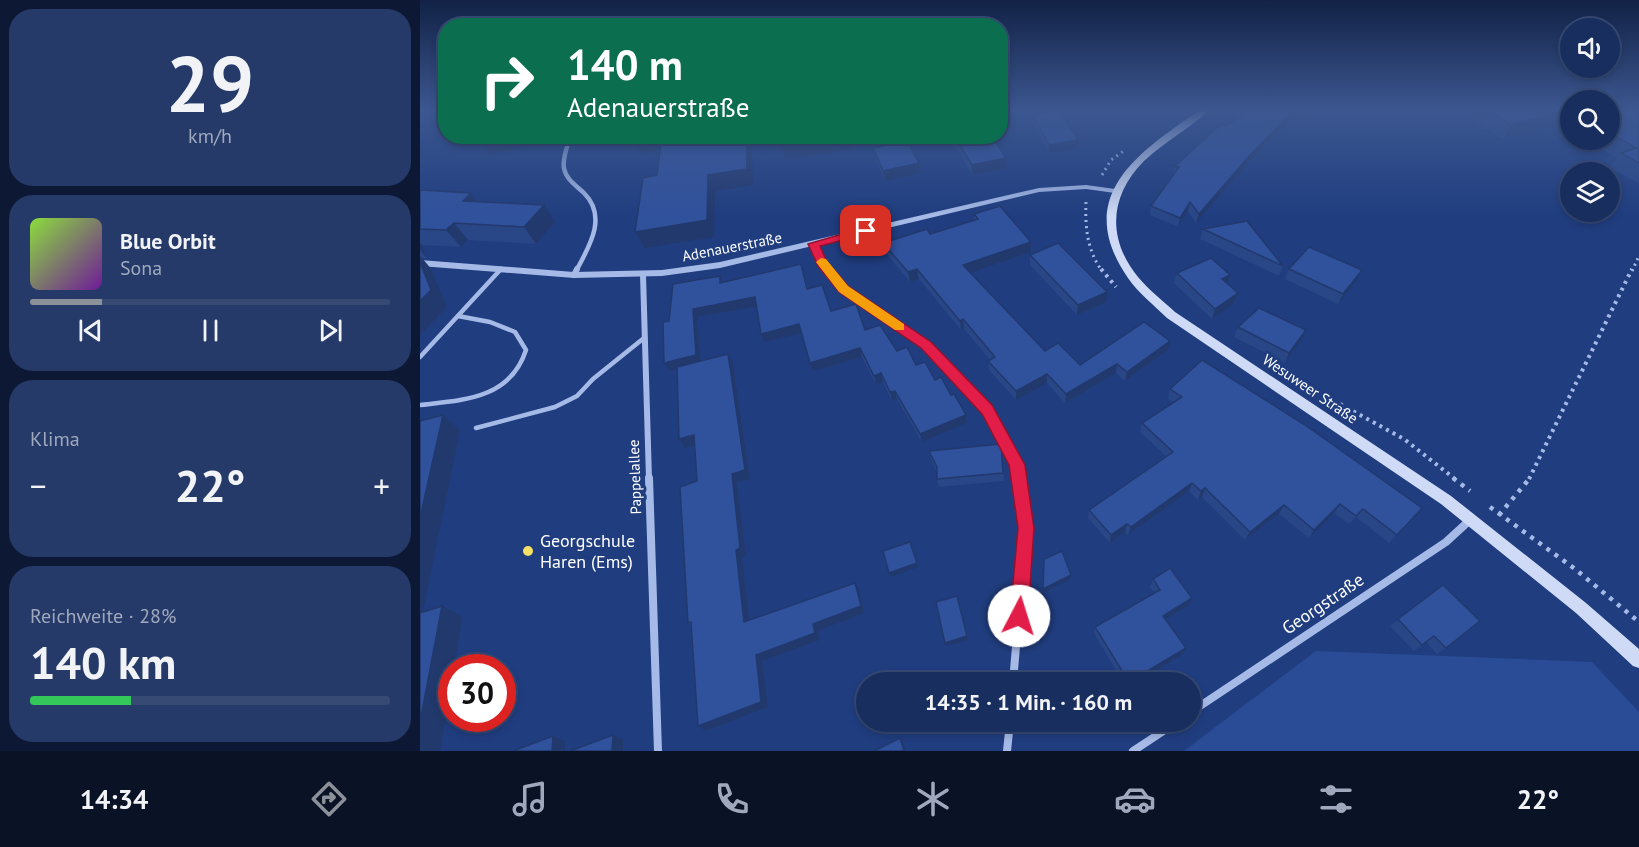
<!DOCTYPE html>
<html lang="de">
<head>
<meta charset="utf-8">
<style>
  body { margin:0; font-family:"PT Sans",sans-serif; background:#253a68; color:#f1f3f6; height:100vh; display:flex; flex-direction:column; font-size:22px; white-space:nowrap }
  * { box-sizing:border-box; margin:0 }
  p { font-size:20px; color:#9fa8bd }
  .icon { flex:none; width:33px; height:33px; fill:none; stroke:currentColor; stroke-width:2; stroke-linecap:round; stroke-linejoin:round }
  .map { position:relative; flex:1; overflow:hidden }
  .side { display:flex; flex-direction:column; gap:9px; padding:9px; background:#0d1934; width:420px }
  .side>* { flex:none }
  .top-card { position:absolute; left:18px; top:18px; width:570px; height:126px; border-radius:24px; box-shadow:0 3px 9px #0003,0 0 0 2px #364a74; background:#0b6e4f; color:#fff; overflow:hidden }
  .buttons { position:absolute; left:1140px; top:18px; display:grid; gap:12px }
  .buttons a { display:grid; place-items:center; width:60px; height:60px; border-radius:50%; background:#182e5f; box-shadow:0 3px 9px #0003,0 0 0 2px #364a74; font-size:30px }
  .speed { position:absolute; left:18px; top:654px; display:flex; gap:12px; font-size:30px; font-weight:700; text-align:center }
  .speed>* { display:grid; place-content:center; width:78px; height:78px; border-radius:50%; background:#182e5f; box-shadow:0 3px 9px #0003,0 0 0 2px #364a74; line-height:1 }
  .speed .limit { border:9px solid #d22; background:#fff; color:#111 }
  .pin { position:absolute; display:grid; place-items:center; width:51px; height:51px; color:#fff; margin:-26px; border-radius:12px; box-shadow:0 3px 9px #0006 }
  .me { position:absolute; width:66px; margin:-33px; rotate:5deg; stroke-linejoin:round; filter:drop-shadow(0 0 4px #0008) }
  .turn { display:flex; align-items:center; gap:21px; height:126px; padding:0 30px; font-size:27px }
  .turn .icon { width:78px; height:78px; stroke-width:2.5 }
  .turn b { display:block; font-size:42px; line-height:51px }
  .big { font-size:45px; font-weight:700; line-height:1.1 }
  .side .card { flex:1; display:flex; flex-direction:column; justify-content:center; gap:9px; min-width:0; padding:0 21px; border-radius:24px; background:#253a68 }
  .side .dial { align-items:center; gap:0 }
  .dial b { font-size:78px; line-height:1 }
  .song { display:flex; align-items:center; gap:18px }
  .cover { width:72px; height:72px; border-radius:9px; background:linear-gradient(135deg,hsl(90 70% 55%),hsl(280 70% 35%)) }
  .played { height:6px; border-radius:3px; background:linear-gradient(90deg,#8c9099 20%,#364a74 20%) }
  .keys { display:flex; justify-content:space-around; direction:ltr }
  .heat { display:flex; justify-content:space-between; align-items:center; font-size:33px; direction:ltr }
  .charge { height:9px; border-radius:4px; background:linear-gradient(90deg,#34c759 28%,#364a74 0) }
  .trip { position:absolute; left:436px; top:672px; width:345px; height:60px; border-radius:30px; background:#182e5f; box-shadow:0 3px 9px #0003,0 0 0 2px #364a74; font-weight:700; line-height:60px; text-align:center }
  .dock { display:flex; height:96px; justify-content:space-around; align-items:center; background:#0a1226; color:#9fa8bd }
  .dock .icon { width:42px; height:42px }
  .dock .on { color:#8c9099 }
  .dock b { font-size:27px; color:#f1f3f6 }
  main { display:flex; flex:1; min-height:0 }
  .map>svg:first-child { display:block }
  .green { fill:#2a4c97 }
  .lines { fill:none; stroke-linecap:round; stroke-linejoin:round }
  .path-far2 { stroke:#a5bae7; stroke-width:3; stroke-dasharray:2 4; stroke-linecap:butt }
  .path-far1 { stroke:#a5bae7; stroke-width:4; stroke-dasharray:3 4.5; stroke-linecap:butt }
  .path { stroke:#a5bae7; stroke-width:4.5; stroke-dasharray:4 6; stroke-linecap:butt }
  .service-far1 { stroke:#a5bae7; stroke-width:4 }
  .service { stroke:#a5bae7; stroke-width:4.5 }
  .minor-far2 { stroke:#a5bae7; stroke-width:4.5 }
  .minor-far1 { stroke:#a5bae7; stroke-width:6 }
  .minor { stroke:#a5bae7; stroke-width:8 }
  .tertiary { fill:#a5bae7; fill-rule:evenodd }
  .secondary { fill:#cfdbf6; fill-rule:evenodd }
  .wall { fill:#294686 }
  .shaded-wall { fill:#22396d }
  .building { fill:#30519c; stroke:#22396d; stroke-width:1.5 }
  .route { fill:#e11d48; stroke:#92132f; stroke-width:1.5 }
  .slow { fill:#f59e0b }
  .poi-dot { fill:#f5df65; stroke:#203d7f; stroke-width:2 }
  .labels { text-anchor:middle; stroke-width:6; stroke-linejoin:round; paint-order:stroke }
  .street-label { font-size:15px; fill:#fff; stroke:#203d7f }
  .near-poi-label { font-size:18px; fill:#fff; stroke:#203d7f; text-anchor:start }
  .near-street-label { font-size:18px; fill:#fff; stroke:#203d7f }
</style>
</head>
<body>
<main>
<section class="side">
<div class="card dial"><b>29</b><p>km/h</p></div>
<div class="card">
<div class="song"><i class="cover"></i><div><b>Blue Orbit</b><p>Sona</p></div></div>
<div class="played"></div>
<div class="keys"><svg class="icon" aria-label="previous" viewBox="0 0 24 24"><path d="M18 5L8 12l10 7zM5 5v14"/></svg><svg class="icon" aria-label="pause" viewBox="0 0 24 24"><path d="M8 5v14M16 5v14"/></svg><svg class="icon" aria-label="next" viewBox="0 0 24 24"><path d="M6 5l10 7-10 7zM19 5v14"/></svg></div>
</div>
<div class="card"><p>Klima</p>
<div class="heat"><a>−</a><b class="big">22°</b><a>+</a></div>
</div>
<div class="card"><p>Reichweite · 28%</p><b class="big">140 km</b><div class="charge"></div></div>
</section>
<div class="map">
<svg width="1219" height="751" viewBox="0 0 1219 751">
  <rect width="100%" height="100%" fill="#203d7f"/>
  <polygon class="green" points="896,651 1172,662 1219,712 1219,751 764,751"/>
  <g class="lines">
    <g class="path-far2">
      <polyline points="682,175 691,160 705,150"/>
      <path d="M666,202C665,227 667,250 682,271"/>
      <polyline points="1212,271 1219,256"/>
    </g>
    <g class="path-far1">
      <polyline points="681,269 696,287"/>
      <polyline points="920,404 984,439 1035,479"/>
      <polyline points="1109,479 1212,269"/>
    </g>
    <g class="path">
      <polyline points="1033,478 1050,491"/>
      <polyline points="1070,507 1155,569 1219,622"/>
      <polyline points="1079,515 1110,478"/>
    </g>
    <polyline class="service-far1" points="79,271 81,269"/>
    <g class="service">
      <polyline points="0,357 81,269"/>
      <path d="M0,405C44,400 90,399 106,350L95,332L70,322L38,316"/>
      <polyline points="56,428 135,407 157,396 173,379 224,338"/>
    </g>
    <g class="minor-far2">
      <path d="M150,136C148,146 142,158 144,168C146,180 157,186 164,193C188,217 169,247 156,271"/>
      <polyline points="394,244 408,271"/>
    </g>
    <g class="minor-far1">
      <path d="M407,269C434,303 473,318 506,345C540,373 593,436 599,479"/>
      <polyline points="154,275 157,269"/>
      <polyline points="223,275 229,479"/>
    </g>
    <g class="minor">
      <polyline points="229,478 238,751"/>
      <polyline points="593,682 606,528 599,478"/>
      <polyline points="771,712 1026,542 1050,520"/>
      <polyline points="587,751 590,722"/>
      <polyline points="713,751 757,722"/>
    </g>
    <polygon class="tertiary" points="666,185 695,189 699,191 695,193 666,189 619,192 300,268 242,276 154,278 0,266 0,260 154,272 242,270 300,262 619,188"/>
    <path class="secondary" d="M780,110H790C769,129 744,142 724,161C689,196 687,239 718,277C729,290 743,301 755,312L1031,496L1166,603L1219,649V668L1213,666L1156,613L1021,504L747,318C734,305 718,293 708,278C652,197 717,153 780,110Z"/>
  </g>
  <g class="wall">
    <polygon points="826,110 888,110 870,120 827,164 776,223 768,211 758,227 730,215 731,206 753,175 755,166 805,126 814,121"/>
    <polygon points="1036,110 1150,110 1150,130 1141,124 1083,139"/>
    <polygon points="1190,110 1219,110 1219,184 1190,167 1197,158 1167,140 1190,140"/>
    <polygon points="613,115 658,140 657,149 629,153 613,123"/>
    <polygon points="534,136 587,168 552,175 535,146"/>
    <polygon points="453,148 499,163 500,173 465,181 455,158"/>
    <polygon points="0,190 51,193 57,201 135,222 116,244 48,240 41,247 2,245 7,258 2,258 11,269 27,307 0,335"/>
    <polygon points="554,214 611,252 550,273 625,351 660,365 750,341 748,350 705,381 696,373 645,403 627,383 596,400 569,370 568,361 570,360 544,329 541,330 499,279 490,282 465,252 463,243 510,234 554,220"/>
    <polygon points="783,229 863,266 859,276 780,239"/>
    <polygon points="610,255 686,302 657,315 610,265"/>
    <polygon points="381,264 388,289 411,311 445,330 477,351 515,380 531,395 546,415 547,423 502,442 477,399 472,401 463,382 456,384 442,357 393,371 381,333 344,342 336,306 277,317 281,361 313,363 330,479 317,482 326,556 322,558 329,620 439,590 444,613 398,631 400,640 342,661 348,707 286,731 278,726 271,626 268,623 277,481 274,446 265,448 259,439 257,369 250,371 244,363 249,321 303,282"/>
    <polygon points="869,269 942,270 937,280 918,304 865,279"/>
    <polygon points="757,273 810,275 807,284 818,293 814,303 792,319 754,283"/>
    <polygon points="818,327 881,340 865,363 814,337"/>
    <polygon points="750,389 1002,508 969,543 936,517 929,524 914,513 889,538 859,514 825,540 782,497 778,500 769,491 708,535 705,532 690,543 668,518 669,510 746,456 720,432 722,423 754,403 748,399"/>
    <polygon points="581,444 584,481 519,487 517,479 517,472 511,459 509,451"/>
    <polygon points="733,579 769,605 746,619 766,648 762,655 717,682 703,682 674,633 675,627 735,593 730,587"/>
    <polygon points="1023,585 1026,648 1017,654 1006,642 994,651 970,626"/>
  </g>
  <g class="shaded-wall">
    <polygon points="874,110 888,110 870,120 827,164 776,223 779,214 830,155"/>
    <polygon points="1149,110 1141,124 1083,139 1091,125"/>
    <polygon points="108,136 116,136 113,147 69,154 63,145"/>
    <polygon points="216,136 244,136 250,149 220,153 211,137"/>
    <polygon points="282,136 291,136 288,157 282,141"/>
    <polygon points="326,136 332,151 333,185 295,191 294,237 225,248 215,232 288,175"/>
    <polygon points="417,136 429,136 432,149 366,159 361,144"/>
    <polygon points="658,140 657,149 629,153 629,145"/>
    <polygon points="586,158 587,168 552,175 552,165"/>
    <polygon points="499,163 500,173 465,181 463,171"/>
    <polygon points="51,193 64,210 43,201"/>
    <polygon points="770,202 768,211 758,227 760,218"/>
    <polygon points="124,205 135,222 116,244 104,227"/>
    <polygon points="34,223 48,240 41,247 26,230"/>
    <polygon points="611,242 611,252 544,275 543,265"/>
    <polygon points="0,243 2,245 7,258 0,250"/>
    <polygon points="0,256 11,269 27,307 0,335"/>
    <polygon points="497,269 499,279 490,282 488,272"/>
    <polygon points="942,270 937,280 918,304 923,294"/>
    <polygon points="810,275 807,285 802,279"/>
    <polygon points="687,292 686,302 657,315 658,305"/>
    <polygon points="818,293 814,303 792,319 795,309"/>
    <polygon points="335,297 339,306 277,317 281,363 250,371 244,363 273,309"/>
    <polygon points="543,319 544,329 541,330 540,321"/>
    <polygon points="379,324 382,333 344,342 341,334"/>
    <polygon points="886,330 881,340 865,363 869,353"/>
    <polygon points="750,341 748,350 705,381 707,372"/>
    <polygon points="440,348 442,357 393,371 390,363"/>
    <polygon points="308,354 313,363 330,479 317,482 326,556 322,558 330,628 324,622 316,550 312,474"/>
    <polygon points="697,364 696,373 645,403 646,394"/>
    <polygon points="461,373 463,382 456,384 454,376"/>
    <polygon points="627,374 627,383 596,400 596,391"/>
    <polygon points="475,391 477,399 472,401 470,392"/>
    <polygon points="23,415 40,430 0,626 0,518"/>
    <polygon points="546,415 547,423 502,442 500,434"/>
    <polygon points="274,435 280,444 265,448 259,439"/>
    <polygon points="772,483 769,491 708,535 711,527"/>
    <polygon points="785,488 782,497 778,500 781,491"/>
    <polygon points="920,504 914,513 889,538 894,530"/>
    <polygon points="864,505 859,514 825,540 830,532"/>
    <polygon points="707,524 705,532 690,543 691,535"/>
    <polygon points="497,563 498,567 471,577 469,573"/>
    <polygon points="651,575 650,579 623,593 623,589"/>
    <polygon points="435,583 439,590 444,613 398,631 400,640 342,661 348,707 286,731 278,726 336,655 393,624"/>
    <polygon points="772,598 769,605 741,622 743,616"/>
    <polygon points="22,606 42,617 34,668 32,668 32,681 20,751 0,751 0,722"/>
    <polygon points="547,636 548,640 526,646 525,643"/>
    <polygon points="766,648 762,655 717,682 710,682"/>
    <polygon points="193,735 203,740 203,751 192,751"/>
    <polygon points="133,736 145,741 145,751 132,751"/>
    <polygon points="480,738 483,743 486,751 484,751"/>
  </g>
  <g class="building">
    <polygon points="640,110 658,140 629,145 613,115"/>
    <polygon points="826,110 874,110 830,155 779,214 770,202 760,218 731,206 759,167 755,166 800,125 805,126 814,121"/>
    <polygon points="1066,110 1148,110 1091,125"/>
    <polygon points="1190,110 1219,110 1219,163 1201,153 1216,148 1190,133"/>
    <polygon points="66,136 108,136 108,138 63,145"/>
    <polygon points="242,136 282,136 282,141 314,136 326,136 327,169 288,175 287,220 215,232 223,178 237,175"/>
    <polygon points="360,136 417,136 361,144"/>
    <polygon points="534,136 572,136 586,158 552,165"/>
    <polygon points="487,141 499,163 463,171 453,148"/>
    <polygon points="0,190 51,193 43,201 124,205 104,227 34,223 26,230 0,229"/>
    <polygon points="580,206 611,242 543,265 625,351 638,343 660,365 724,322 750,341 707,372 697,364 646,394 627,374 596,391 568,361 575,357 543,319 540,321 497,269 488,272 463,243 507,229 510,234 558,219 554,214"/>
    <polygon points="827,221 863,266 783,229"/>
    <polygon points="638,243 687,292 658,305 610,255"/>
    <polygon points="889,247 942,270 923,294 869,269"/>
    <polygon points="791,258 810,275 802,279 818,293 795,309 757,273"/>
    <polygon points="0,262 11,290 0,301"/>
    <polygon points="381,264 387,289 402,285 411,311 436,304 445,330 460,325 477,351 487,347 496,365 505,362 515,380 521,377 531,395 534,394 546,415 500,434 475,391 470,392 461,373 454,376 440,348 390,363 379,324 341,334 335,297 273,309 276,355 244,363 243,322 249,321 253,284 300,276 300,283"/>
    <polygon points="839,308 886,330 869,353 818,327"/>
    <polygon points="308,354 325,470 312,474 320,548 316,550 324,622 435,583 441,606 393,624 395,633 336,655 341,702 278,726 271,622 268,623 260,487 277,481 274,435 259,439 257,367"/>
    <polygon points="782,360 885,425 1002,508 977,535 943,509 936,516 920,504 894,530 864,505 830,532 785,488 781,491 772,483 711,527 707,524 691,535 669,510 753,452 722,423 762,397 750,389"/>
    <polygon points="23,415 0,518 0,421"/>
    <polygon points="581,444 583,473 517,479 517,467 509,451"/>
    <polygon points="490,542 497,563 469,573 463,551"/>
    <polygon points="642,551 651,575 623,589 624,559"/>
    <polygon points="750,568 772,598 743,616 766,648 709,682 675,627 740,590 733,579"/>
    <polygon points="1023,585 1060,621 1026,648 1014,636 1002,645 978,619"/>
    <polygon points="537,596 547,636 525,643 516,602"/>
    <polygon points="22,606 0,722 0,613"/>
    <polygon points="193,735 192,751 150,751"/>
    <polygon points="133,736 132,751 93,751"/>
    <polygon points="480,738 484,751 454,751"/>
  </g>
  <linearGradient id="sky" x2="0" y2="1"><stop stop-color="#122246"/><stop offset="0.51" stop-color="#3c5790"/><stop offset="1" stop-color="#3c5790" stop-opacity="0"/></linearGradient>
  <rect width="1219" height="216" fill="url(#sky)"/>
  <polygon class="route" points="446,227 452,231 450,233 400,246 407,262 428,286 511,342 572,405 605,465 614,528 608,616 605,623 599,625 592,623 590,616 598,528 589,465 562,414 501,348 419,292 398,266 388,244"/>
  <polygon class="slow" points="401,258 406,259 428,286 484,324 484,330 475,330 419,292 396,262"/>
  <circle class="poi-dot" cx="108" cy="551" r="6"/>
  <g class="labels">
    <g class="street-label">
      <text transform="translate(312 247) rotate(-11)" y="5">Adenauerstraße</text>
      <text transform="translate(890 389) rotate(34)" y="5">Wesuweer Straße</text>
      <text transform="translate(215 477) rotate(-92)" y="5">Pappelallee</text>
    </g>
    <g class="near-poi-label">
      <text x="120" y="547">Georgschule<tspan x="120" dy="21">Haren (Ems)</tspan></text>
    </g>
    <g class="near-street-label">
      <text transform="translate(903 604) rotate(-34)" y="6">Georgstraße</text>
    </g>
  </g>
</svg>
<div class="buttons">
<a><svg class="icon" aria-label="sound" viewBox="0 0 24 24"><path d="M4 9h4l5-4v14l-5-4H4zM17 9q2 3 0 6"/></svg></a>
<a><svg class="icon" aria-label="search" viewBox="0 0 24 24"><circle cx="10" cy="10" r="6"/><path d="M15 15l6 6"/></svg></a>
<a><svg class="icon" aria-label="layers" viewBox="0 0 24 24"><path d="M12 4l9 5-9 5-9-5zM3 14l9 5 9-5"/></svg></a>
</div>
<div class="speed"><div class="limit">30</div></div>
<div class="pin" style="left:446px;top:231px;background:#d93025"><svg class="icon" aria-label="arrive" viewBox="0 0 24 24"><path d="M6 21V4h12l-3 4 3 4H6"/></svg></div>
<svg class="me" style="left:599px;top:616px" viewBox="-20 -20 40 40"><circle r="19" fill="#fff"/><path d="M0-13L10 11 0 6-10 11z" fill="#e11d48"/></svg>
<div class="trip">14:35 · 1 Min. · 160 m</div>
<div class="top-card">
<div class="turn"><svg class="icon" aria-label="right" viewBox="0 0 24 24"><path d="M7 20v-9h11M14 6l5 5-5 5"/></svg><div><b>140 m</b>Adenauerstraße</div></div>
</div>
</div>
</main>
<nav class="dock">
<b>14:34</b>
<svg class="icon on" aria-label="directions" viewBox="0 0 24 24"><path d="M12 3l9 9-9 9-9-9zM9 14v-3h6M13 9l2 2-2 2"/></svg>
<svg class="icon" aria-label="music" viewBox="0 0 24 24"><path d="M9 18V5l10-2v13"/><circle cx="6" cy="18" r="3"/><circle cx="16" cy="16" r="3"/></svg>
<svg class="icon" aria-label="phone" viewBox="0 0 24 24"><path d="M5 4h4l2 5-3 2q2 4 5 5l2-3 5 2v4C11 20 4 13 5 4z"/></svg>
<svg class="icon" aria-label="climate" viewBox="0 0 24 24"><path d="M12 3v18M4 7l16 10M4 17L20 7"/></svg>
<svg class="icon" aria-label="car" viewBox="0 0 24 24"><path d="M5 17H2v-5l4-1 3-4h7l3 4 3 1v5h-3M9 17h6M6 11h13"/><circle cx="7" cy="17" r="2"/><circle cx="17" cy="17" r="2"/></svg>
<svg class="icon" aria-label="filters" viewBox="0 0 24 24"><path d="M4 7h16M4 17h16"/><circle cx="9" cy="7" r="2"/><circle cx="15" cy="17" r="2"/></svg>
<b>22°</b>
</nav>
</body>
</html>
